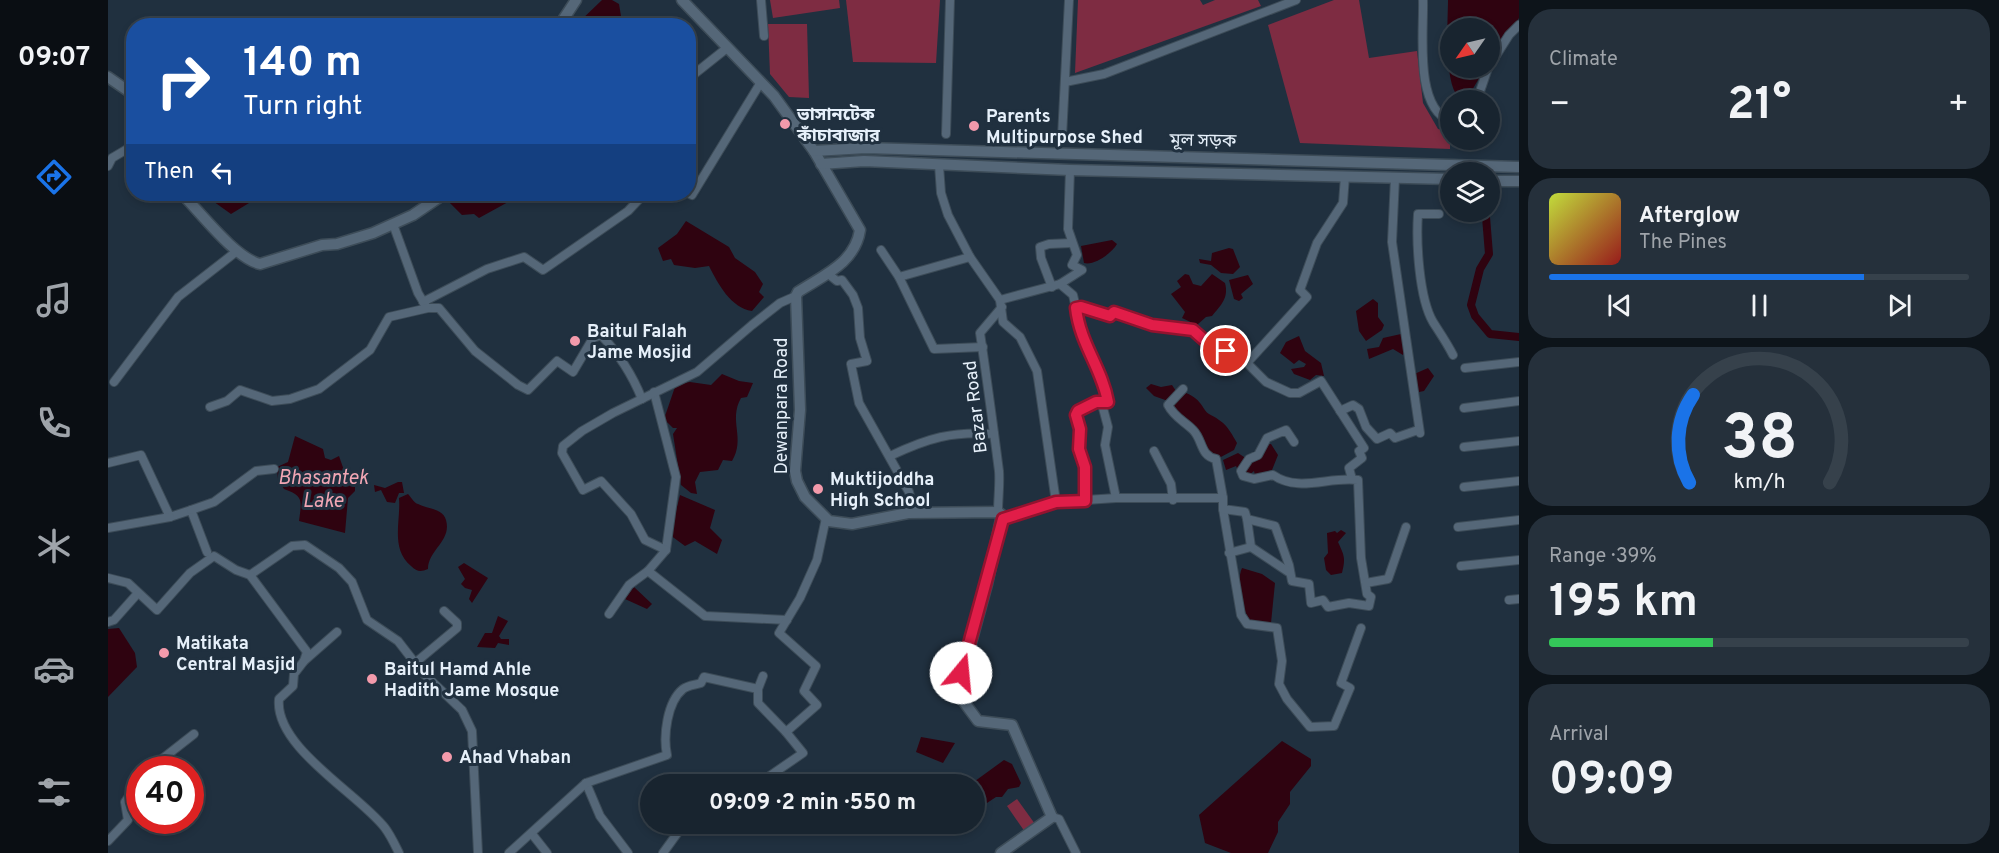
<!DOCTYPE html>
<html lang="en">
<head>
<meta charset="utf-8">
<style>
  body { margin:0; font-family:Overpass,"Noto Sans Bengali",sans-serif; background:#25303b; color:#f1f3f6; height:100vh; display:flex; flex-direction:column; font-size:22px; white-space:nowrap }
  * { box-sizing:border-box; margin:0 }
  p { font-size:20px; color:#9fa4aa }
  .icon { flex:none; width:33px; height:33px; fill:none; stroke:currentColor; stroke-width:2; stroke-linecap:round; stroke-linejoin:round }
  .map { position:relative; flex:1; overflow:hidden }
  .details { display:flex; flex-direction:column; gap:9px; padding:9px; background:#0d141a; width:480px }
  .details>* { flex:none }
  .guide { position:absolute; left:18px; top:18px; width:570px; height:183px; border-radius:24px; box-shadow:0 3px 9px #0003,0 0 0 2px #36414b; background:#1a4fa0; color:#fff; overflow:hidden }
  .needle { width:39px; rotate:236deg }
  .buttons { position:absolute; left:1332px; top:18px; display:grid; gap:12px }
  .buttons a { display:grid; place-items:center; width:60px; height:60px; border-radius:50%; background:#18242f; box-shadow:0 3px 9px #0003,0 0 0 2px #36414b; font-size:30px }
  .speed { position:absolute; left:18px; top:756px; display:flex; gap:12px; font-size:30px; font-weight:700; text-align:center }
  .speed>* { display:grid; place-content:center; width:78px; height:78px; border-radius:50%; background:#18242f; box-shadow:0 3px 9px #0003,0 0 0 2px #36414b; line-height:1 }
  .speed .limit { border:9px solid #d22; background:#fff; color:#111 }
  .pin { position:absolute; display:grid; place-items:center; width:51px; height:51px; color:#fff; margin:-26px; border:3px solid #fff; border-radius:50%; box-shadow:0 2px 6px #0007 }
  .me { position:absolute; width:66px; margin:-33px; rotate:17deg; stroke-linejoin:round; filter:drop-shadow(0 0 4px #0008) }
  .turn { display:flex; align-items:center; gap:21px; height:126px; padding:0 18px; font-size:27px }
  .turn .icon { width:78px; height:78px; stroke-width:2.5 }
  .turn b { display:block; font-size:42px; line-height:51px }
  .then { display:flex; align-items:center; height:57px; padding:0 18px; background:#0003; gap:12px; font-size:22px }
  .big { font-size:45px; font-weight:700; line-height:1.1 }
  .details .card { flex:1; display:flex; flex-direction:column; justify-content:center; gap:9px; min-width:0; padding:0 21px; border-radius:24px; background:#25303b }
  .details .dial { align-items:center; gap:0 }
  .dial svg { height:156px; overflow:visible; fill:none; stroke:#36414b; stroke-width:7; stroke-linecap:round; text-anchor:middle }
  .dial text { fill:#f1f3f6; stroke:none }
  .song { display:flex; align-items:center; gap:18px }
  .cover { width:72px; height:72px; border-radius:9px; background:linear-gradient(135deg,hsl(70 70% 55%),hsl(0 70% 35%)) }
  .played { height:6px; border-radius:3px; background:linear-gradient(90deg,#1a73e8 75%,#36414b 75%) }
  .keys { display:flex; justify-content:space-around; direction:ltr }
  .heat { display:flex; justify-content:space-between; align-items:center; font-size:33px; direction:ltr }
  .charge { height:9px; border-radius:4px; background:linear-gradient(90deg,#34c759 39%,#36414b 0) }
  .trip { position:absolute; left:532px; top:774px; width:345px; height:60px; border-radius:30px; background:#18242f; box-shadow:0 3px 9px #0003,0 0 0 2px #36414b; font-weight:700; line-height:60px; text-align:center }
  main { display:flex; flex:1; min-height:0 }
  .tab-bar { display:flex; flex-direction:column; width:108px; justify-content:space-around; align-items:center; background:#0a0e13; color:#9fa4aa }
  .tab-bar .icon { width:42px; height:42px }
  .tab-bar .selected { color:#1a73e8 }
  .tab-bar b { font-size:27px; color:#f1f3f6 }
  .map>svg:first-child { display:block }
  .green { fill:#7e2c42 }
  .water { fill:#2f0310 }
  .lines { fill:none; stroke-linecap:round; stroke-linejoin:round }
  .canal { stroke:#2f0310; stroke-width:8 }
  .street-casing { stroke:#3d4c58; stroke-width:10 }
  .secondary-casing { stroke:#3d4c58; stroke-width:13 }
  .street { stroke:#556778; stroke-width:8 }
  .secondary { stroke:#556778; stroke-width:10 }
  .route-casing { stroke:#92132f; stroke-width:15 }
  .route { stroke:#e11d48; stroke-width:10 }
  .poi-dot { fill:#f39aab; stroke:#20303f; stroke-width:2 }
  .labels { text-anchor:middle; stroke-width:6; stroke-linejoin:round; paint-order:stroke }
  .poi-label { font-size:18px; font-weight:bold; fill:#e6f0fa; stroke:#20303f; text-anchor:start }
  .street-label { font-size:18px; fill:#e6f0fa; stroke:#20303f }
  .water-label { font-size:20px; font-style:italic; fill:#f1a6b4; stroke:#20303f }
</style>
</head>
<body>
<main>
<nav class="tab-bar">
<b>09:07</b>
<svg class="icon selected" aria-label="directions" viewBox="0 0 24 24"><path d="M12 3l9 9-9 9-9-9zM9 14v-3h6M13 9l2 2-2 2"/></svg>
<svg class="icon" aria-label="music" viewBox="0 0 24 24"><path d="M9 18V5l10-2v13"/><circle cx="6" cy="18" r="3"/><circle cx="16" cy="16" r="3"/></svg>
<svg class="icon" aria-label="phone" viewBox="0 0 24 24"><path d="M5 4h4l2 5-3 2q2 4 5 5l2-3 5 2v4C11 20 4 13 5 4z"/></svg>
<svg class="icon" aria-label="climate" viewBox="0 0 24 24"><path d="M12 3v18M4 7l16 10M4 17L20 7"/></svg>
<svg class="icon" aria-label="car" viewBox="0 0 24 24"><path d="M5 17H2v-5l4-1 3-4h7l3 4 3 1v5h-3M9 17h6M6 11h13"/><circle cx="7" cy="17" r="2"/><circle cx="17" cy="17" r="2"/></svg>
<svg class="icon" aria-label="filters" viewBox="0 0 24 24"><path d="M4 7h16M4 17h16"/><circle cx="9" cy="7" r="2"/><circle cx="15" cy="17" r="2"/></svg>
</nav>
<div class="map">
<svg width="1411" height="853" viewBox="0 0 1411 853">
  <rect width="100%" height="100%" fill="#20303f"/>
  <g class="green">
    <polygon points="662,0 731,0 732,8 665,18"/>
    <polygon points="738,0 832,0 828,63 745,62"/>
    <polygon points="970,0 1092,0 1095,5 1107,0 1150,0 1153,6 967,73"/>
    <polygon points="1226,0 1251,0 1261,58 1309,51 1315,103 1330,129 1342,132 1342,149 1192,143 1160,25"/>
    <polygon points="660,24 699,24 701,98 681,97 662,74"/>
    <polygon points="909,799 927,824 917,832 899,806"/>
  </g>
  <g class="water">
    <polygon points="494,0 504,0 511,4 514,22 510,26 469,24"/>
    <path d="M1340,0H1411V18L1382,60V28H1342V68H1377L1363,92L1354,99C1335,92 1340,19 1340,0Z"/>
    <polygon points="95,194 156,194 123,214"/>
    <polygon points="348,194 415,194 371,218 366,214 354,215 339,200"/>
    <path d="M578,221L621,247L627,258L647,272L655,284L651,292L656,297L644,311C623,308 610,284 601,266L587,268L566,265L563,259L555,261L550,248L569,234Z"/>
    <path d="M1004,240L1009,244C1004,253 986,266 976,263L973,246Z"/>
    <polygon points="1121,248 1125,249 1132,267 1125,274 1113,273 1103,265 1092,263 1091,259 1103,261 1104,253"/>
    <path d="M1077,274L1081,275L1085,284L1093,286L1104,274L1117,283C1121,298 1113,305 1104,316L1098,317L1089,325L1074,318L1077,312L1063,294L1073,287L1069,281Z"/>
    <polygon points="1140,275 1145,284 1133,294 1135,298 1131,301 1126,299 1121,280"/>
    <polygon points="1265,299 1270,303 1270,317 1276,325 1274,330 1258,341 1251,331 1248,311"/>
    <polygon points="1293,334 1297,351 1295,355 1285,349 1261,359 1259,349 1271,347 1275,338"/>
    <polygon points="1191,336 1197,351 1213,363 1216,376 1208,375 1202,380 1186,374 1183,369 1196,367 1198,364 1191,360 1186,364 1172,353 1178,342"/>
    <polygon points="1320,368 1326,376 1316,391 1311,392 1304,375"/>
    <path d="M614,374L631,381L645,383L639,397L633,398C620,421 638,438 624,461L615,460L610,470L592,472L587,482L589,494L583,493L573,485L565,434L569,428H565L556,419L568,384L582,382L603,385Z"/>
    <polygon points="1043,384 1053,387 1064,385 1068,391 1060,401 1046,396 1038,388"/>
    <path d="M1078,393C1095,400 1095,411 1101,414C1116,422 1119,425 1129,443L1126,450L1111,458L1104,457L1065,409L1064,401Z"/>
    <path d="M187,436L215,449L217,458L223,460L231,456L239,479L247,486V491L240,498L237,533L191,521C194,499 195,496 176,489L170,480L169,467L180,462Z"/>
    <polygon points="1163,444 1170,455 1164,470 1147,475 1146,471 1141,475 1136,472 1139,462 1152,459 1156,445"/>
    <polygon points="1130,453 1136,457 1136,464 1130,470 1128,466 1118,470 1115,460"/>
    <polygon points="290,482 294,482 296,493 291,493 287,503 279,502 273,490 267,492 266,485 277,488"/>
    <path d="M300,494C303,497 306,503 310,504C319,509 335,508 338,520C344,541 320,550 320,569C313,572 309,572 303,566C282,548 293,521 291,498Z"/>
    <polygon points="572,495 607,510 602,528 614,540 609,554 587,541 577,546 562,535"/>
    <path d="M1233,530L1238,533L1230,542C1236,555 1238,558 1234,573L1223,575L1218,570L1216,558L1220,553L1219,533L1227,531L1229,533Z"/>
    <polygon points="356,563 380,578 364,603 361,599 364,590 357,588 353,584 357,579 350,567"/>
    <path d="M1134,568L1154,574L1167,583L1163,623L1143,621C1133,610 1128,581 1134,568Z"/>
    <polygon points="526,587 544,604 539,609 517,599"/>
    <polygon points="390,616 400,621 391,636 393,639 401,639 401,645 390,643 387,648 369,647 377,633 384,633"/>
    <polygon points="11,628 27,653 29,667 0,697 0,629"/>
    <polygon points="813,737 847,743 835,763 808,752"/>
    <polygon points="1174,741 1203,759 1203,766 1182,792 1182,804 1170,822 1170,832 1160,853 1123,853 1097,843 1091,815"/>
    <polygon points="896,760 904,764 913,783 911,787 900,789 894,797 888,797 870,809 873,816 867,818 867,784 863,784"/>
  </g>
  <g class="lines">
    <polyline class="canal" points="1378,217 1381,254 1372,269 1363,305 1367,316 1382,334 1411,337"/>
    <defs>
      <g id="street">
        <polyline points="653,0 656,36"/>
        <path d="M1315,0C1316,32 1306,107 1342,121"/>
        <polyline points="1382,65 1401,35 1411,25"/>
        <polyline points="580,79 619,48"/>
        <polyline points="957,82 996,74 1188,0"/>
        <polyline points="1369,100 1380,68"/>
        <polyline points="838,134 842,0"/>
        <polyline points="954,137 961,0"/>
        <polyline points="831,165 833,193 840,215 862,257 892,300 895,322 912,337 929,371 948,502"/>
        <polyline points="0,166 4,158 26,145"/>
        <polyline points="1287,178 1284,242 1312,433"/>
        <polyline points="580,193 584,195 653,82"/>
        <path d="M1331,214H1310C1308,242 1311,298 1325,322C1332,333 1339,343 1345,355"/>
        <path d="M285,224L310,293L319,308H331L367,351L410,385L420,390L449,361L465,372L485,338L493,335C511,354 524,374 534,399"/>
        <polyline points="773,250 791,277 862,257"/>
        <polyline points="719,273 729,281 734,280 745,295 750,308 752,338 759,361 743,364 751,403 801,492 806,513"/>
        <polyline points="791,277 826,349 875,347"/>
        <polyline points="952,284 965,295 968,308"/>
        <polyline points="944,287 933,258 932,247 941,244 964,243"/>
        <polyline points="892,300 952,284 974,270 964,265 969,255 960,229 962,170"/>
        <polyline points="315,302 379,269 416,257 435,270 520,211 536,194"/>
        <polyline points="1139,363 1199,297 1192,290 1209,243 1235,203 1237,176"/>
        <polyline points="1357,368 1411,362"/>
        <polyline points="6,382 70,297 129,251"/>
        <path d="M1075,389L1060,405C1066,417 1076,421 1085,430C1095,440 1092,456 1108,459L1115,498"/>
        <polyline points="546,392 568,477 558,550"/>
        <polyline points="102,407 119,401 132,390 164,401 182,399 211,389 262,350 281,317 320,308"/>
        <polyline points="1356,408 1411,401"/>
        <polyline points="1232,411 1245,405 1251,409 1258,427 1269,439 1282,433 1287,438 1310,430"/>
        <polyline points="1356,447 1411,441"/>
        <polyline points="1046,451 1063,484 1065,500"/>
        <path d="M782,456C820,438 844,431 886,434"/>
        <polyline points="0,463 33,455 62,517 83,510 99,552"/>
        <polyline points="1356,487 1411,481"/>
        <path d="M1008,498L997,445L1000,427L995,408L1000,402C994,368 972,344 968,308C979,305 990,314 1002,316L1006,312L1044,325L1085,330L1102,345L1134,358L1158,382L1182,393H1191L1213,381L1256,448L1251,451L1254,458L1241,468L1244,479"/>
        <polyline points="977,501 977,467 971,449 972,429 968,415 970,411 988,402 996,404"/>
        <polyline points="1115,509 1133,615 1139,624 1169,628 1174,661 1171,684 1179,699 1202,727 1226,726 1242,688 1233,683 1253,628"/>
        <polyline points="83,510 106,502 148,471 166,469"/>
        <path d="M890,512C890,499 892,484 891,471C885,425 879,379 872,333L894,307"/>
        <path d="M895,519L948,502L1008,498H1115V509L1137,512L1139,519L1167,526L1181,565L1184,581L1201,584L1203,603L1215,600L1220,607L1241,603L1261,606L1263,597L1259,594L1253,558L1250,480C1221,476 1191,493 1165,475L1146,479L1135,476L1133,471L1141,459L1150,455L1159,438L1178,430L1186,442"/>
        <polyline points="1139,519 1143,547 1182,573"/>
        <polyline points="1350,527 1411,520"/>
        <polyline points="0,528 62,517"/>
        <polyline points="1121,553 1143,547"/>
        <polyline points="1353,566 1411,560"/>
        <polyline points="142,575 184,546 197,545 231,568 244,582 259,620 290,641 314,672 354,710 364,731 370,853"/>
        <polyline points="0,578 20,583 49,610 82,573 106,556 128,570 142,575 199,652 196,661"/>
        <polyline points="1258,583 1280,579 1298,527"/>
        <polyline points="1401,600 1411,599"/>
        <polyline points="501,614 521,585 540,571"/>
        <polyline points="679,620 597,616 540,571 558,550 537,540 523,514 493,481 475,490 454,453 455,446 474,431 505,413 589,372 644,325 672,303 688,296"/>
        <polyline points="0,622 6,620 30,593"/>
        <path d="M229,632L196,661L186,674L185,686L171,699C166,747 251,794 277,828C283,836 287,845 291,853"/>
        <polyline points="307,663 349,628 349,623 336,611"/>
        <polyline points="655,676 650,689 650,703 678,732 709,705 696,691 708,666 671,633 692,598 709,560 718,518"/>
        <polyline points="40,770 86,734"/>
        <polyline points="478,783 492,816 520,853"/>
        <polyline points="650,784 695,753 678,732"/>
        <polyline points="944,817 951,819 968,853"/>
        <polyline points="601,824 610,830 615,824"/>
        <polyline points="424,834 439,853"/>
        <polyline points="0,841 20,820 17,802 32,780"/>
        <path d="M401,853L478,783L559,755C555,736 559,702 575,689C580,685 587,685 593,683L596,677L650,689"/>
        <polyline points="555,853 576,824"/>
      </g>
      <g id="secondary">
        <path d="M574,0L666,96L706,151L752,230C747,263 716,275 690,292L688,296L692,410L687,471L689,481L697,497L721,521L744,524L800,513L890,512L894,515L879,584L852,683L856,702L870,721L904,725L944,817L893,853"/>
        <polyline points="451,26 468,0"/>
        <polyline points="0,77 26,95"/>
        <polyline points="706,151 758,148 1411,167"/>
        <polyline points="713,164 756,161 962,170 1342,179"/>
        <polyline points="1382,181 1411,181"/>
        <path d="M74,194C93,213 127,258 152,264L214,245L229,244L265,233L305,215L336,194"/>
      </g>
    </defs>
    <use href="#street" class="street-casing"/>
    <use href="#secondary" class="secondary-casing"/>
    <use href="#street" class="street"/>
    <use href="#secondary" class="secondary"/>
  </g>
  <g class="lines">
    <defs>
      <path id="route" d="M853,673L895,519L948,502L977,501V467L971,449L972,429L968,415L970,411L988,402H1000C994,368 972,344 968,308L973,307L1002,316L1006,312L1044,325L1085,330L1102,345L1118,351"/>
    </defs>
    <use href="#route" class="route-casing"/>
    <use href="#route" class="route"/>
  </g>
  <g class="poi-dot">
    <circle cx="677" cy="124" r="6"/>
    <circle cx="866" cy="126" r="6"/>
    <circle cx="467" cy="341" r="6"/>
    <circle cx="710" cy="489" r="6"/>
    <circle cx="56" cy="653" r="6"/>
    <circle cx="264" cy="679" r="6"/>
    <circle cx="339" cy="757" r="6"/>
  </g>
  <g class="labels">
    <g class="poi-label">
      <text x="689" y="120">ভাসানটেক<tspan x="689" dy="21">কাঁচাবাজার</tspan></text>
      <text x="878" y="122">Parents<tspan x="878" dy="21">Multipurpose Shed</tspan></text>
      <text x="479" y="337">Baitul Falah<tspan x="479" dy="21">Jame Mosjid</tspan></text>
      <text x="722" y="485">Muktijoddha<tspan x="722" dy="21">High School</tspan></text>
      <text x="68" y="649">Matikata<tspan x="68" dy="21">Central Masjid</tspan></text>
      <text x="276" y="675">Baitul Hamd Ahle<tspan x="276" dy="21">Hadith Jame Mosque</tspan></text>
      <text x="351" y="763">Ahad Vhaban</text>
    </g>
    <g class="street-label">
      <text transform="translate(1095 140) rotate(1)" y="6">মূল সড়ক</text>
      <text transform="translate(673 406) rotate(-90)" y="6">Dewanpara Road</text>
      <text transform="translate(867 407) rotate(-97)" y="6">Bazar Road</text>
    </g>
    <g class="water-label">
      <text x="215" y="484">Bhasantek<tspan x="215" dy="23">Lake</tspan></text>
    </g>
  </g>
</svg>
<div class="buttons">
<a><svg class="needle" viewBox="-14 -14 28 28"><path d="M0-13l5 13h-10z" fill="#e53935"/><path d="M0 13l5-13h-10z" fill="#9fa4aa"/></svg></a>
<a><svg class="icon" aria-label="search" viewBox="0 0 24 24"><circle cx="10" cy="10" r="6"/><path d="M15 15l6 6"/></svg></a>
<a><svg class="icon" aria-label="layers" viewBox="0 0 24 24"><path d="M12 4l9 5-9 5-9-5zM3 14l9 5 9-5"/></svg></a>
</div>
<div class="speed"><div class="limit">40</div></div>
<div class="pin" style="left:1118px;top:351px;background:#d93025"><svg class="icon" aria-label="arrive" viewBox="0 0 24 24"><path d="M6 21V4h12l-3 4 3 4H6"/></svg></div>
<svg class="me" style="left:853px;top:673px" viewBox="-20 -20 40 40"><circle r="19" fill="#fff"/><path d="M0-13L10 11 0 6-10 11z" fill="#e11d48"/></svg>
<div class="trip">09:09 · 2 min · 550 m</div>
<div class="guide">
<div class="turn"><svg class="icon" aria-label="right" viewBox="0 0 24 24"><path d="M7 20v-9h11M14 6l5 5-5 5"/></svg><div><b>140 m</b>Turn right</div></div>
<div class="then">Then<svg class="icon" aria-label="left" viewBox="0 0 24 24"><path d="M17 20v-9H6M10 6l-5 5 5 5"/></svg></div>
</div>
</div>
<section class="details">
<div class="card"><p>Climate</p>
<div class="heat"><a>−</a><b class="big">21°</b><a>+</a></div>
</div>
<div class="card">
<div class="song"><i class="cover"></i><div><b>Afterglow</b><p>The Pines</p></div></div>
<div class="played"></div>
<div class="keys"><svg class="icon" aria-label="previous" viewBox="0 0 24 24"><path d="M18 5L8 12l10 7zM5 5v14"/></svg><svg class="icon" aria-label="pause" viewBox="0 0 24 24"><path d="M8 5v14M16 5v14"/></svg><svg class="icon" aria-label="next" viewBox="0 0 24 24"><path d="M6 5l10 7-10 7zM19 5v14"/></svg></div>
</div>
<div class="card dial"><svg viewBox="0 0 100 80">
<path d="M14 69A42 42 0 1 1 86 69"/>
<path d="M14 69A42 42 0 0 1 16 24" stroke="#1a73e8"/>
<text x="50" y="56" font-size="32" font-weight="700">38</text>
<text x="50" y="72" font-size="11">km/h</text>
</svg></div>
<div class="card"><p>Range · 39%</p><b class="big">195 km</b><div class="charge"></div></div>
<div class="card"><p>Arrival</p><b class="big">09:09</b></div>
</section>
</main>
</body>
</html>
